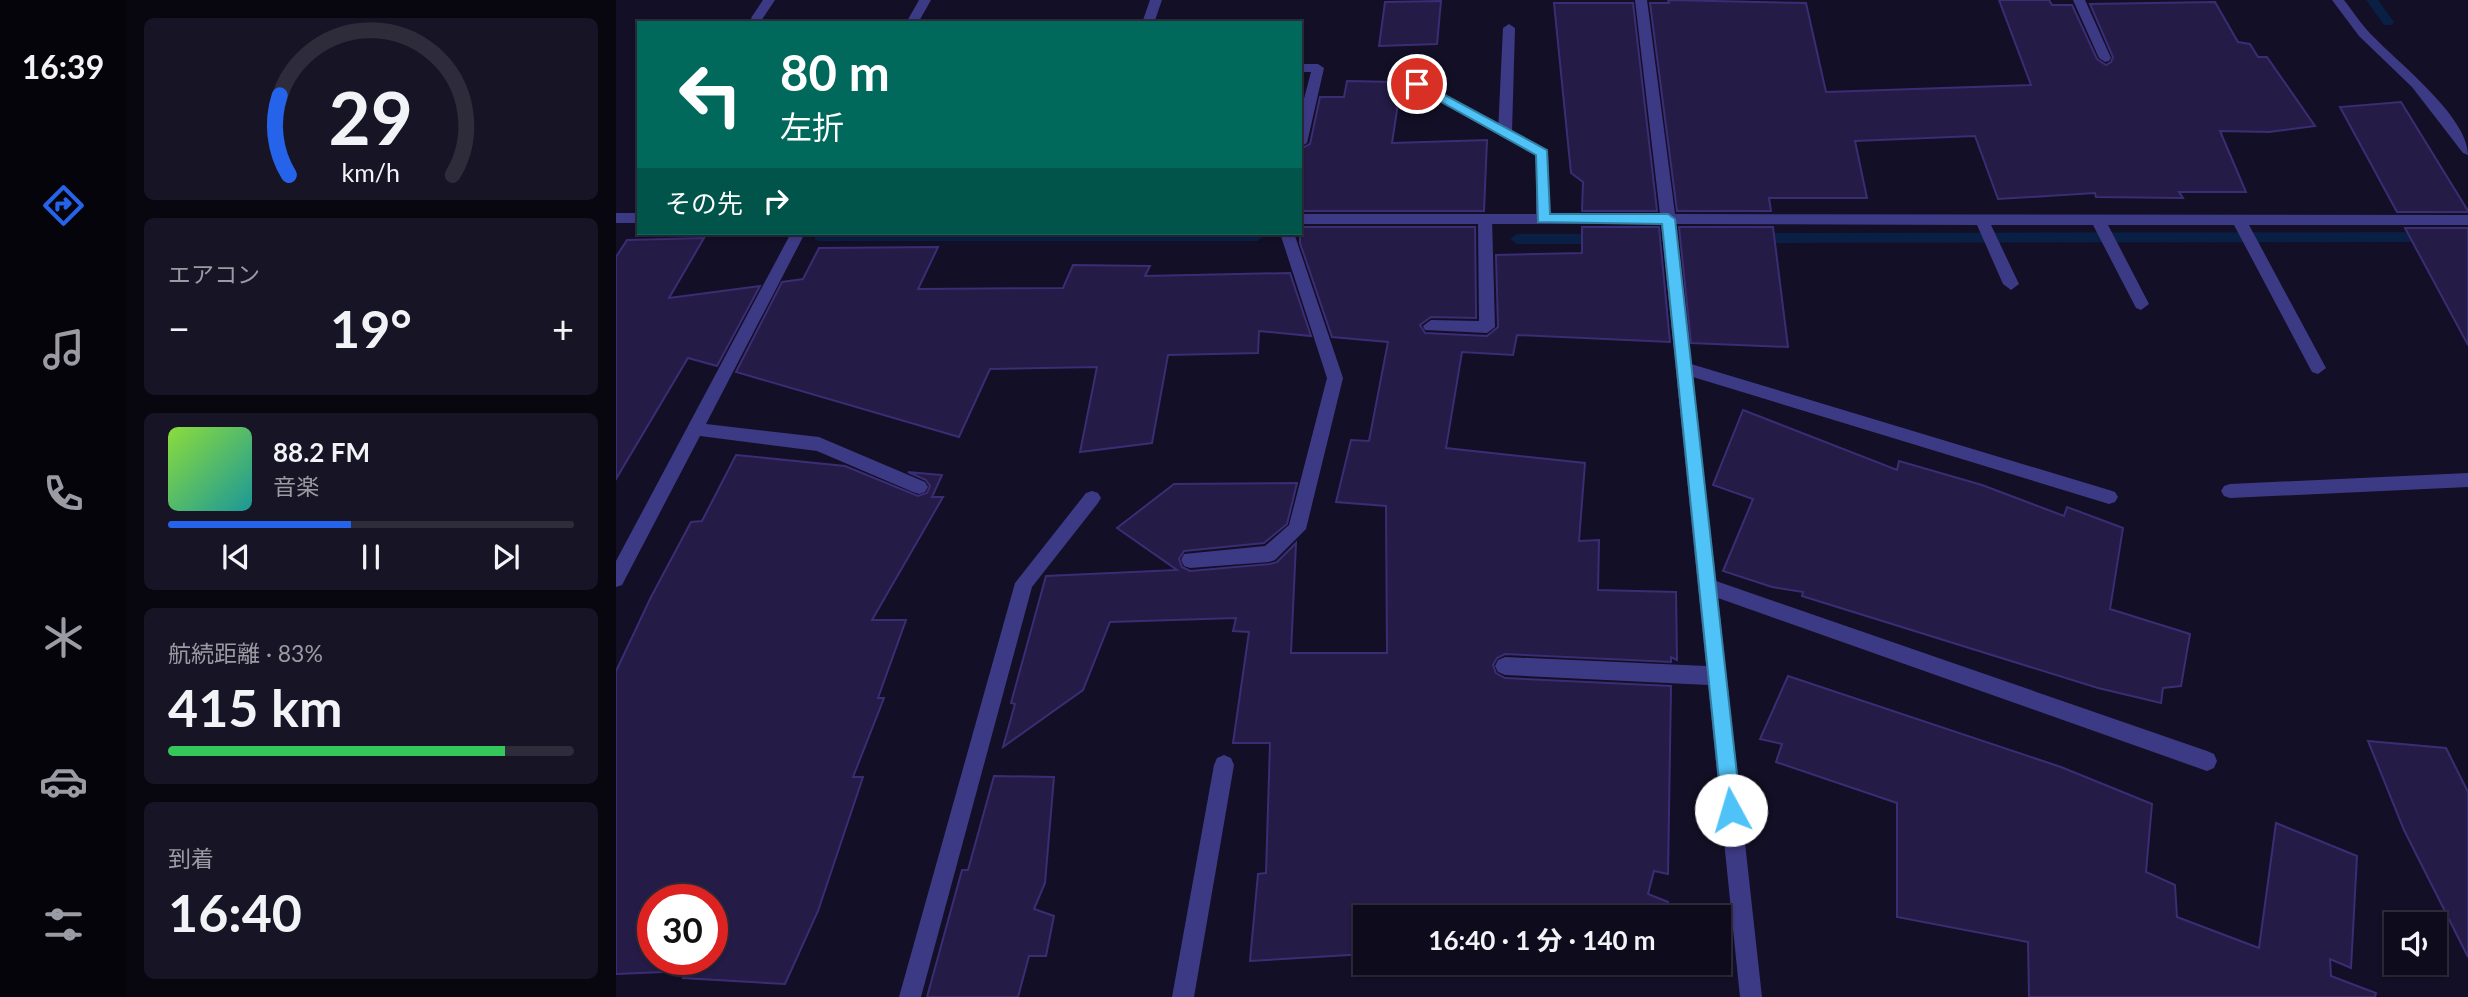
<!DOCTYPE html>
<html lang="ja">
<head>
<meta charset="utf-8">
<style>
  body { margin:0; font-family:Lato,"Noto Sans JP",sans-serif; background:#171425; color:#f1f3f6; height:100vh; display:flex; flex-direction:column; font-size:26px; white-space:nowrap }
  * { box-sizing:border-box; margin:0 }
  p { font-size:23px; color:#9b9ba3 }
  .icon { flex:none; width:38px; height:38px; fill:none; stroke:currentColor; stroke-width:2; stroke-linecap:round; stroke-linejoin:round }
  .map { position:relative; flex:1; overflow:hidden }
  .details { display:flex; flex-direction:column; gap:18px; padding:18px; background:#08060f; width:490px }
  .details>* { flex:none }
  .banner { position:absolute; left:21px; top:21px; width:665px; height:214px; border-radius:0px; box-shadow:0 2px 5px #0004,0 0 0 2px #2e2b3b; background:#00695c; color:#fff; overflow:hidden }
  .tools { position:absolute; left:1768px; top:912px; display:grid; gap:14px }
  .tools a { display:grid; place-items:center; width:63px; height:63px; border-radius:0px; background:#0e0b1c; box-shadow:0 2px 5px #0004,0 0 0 2px #2e2b3b; font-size:35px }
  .speed { position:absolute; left:21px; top:884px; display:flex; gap:14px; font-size:35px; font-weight:700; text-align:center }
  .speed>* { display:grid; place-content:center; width:91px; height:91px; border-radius:50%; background:#0e0b1c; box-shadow:0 2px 5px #0004,0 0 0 2px #2e2b3b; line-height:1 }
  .speed .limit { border:10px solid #d22; background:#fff; color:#111 }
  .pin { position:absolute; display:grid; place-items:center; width:60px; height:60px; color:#fff; margin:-30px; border:4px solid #fff; border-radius:50%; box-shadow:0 2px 7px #0007 }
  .me { position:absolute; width:77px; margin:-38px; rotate:354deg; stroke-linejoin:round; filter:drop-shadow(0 0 5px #0008) }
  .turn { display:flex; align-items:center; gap:24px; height:147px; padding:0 28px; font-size:32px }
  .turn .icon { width:91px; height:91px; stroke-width:2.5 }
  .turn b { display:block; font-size:49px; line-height:60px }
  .then { display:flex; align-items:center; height:66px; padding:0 28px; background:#0003; gap:14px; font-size:26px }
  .big { font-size:52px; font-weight:700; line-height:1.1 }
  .details .card { flex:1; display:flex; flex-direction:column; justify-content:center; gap:10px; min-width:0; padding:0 24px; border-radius:10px; background:#171425 }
  .details .dial { align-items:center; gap:0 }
  .dial svg { height:182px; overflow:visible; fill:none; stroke:#2e2b3b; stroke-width:7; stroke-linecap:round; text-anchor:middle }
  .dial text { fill:#f1f3f6; stroke:none }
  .song { display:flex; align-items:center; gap:21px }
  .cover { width:84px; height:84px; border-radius:10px; background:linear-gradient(135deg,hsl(90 70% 55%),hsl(180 70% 35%)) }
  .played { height:7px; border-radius:4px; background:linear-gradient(90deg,#2563eb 45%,#2e2b3b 45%) }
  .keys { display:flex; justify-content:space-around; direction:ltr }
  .heat { display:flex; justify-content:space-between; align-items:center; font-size:38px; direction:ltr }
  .charge { height:10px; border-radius:5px; background:linear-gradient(90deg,#34c759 83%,#2e2b3b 0) }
  .trip { position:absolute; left:737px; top:905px; width:378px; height:70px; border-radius:0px; background:#0e0b1c; box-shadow:0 2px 5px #0004,0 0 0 2px #2e2b3b; font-weight:700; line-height:70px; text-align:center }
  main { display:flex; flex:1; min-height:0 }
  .tab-bar { display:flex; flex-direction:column; width:126px; justify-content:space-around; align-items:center; background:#06040b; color:#9b9ba3 }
  .tab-bar .icon { width:49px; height:49px }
  .tab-bar .on { color:#2563eb }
  .tab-bar b { font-size:32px; color:#f1f3f6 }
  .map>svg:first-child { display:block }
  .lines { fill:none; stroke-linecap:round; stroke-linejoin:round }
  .stream { fill:#0a1f44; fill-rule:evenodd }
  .building { fill:#241b47; stroke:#3b2d73; stroke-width:2; fill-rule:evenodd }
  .service { fill:#3d3a85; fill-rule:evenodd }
  .minor { fill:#3d3a85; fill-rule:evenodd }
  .tertiary { fill:#3d3a85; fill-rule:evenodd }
  .route { fill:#4fc3f7; stroke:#337fa1; stroke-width:2 }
</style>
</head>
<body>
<main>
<nav class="tab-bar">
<b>16:39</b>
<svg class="icon on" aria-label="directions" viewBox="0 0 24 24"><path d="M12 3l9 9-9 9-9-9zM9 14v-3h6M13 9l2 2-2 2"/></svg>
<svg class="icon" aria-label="music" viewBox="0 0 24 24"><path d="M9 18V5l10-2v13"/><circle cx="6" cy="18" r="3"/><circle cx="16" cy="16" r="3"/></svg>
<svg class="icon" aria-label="phone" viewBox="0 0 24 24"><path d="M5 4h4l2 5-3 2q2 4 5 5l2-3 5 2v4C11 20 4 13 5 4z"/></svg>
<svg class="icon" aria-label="climate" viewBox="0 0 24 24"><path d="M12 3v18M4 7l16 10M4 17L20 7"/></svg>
<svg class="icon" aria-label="car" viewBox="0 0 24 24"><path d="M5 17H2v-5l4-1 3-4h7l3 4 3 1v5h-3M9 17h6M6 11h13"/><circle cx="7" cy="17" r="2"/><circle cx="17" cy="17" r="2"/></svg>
<svg class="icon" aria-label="filters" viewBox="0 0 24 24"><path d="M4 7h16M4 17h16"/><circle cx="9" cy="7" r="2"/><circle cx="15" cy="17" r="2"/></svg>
</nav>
<section class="details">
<div class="card dial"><svg viewBox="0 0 100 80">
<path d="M14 69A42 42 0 1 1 86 69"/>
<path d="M14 69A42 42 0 0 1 10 34" stroke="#2563eb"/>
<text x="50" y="56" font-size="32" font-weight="700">29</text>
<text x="50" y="72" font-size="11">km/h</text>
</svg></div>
<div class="card"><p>エアコン</p>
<div class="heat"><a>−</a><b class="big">19°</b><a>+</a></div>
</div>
<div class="card">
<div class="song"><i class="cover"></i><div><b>88.2 FM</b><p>音楽</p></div></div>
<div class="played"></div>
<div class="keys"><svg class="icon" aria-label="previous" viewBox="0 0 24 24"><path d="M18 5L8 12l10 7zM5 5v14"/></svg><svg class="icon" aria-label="pause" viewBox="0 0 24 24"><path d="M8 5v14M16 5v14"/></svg><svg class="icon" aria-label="next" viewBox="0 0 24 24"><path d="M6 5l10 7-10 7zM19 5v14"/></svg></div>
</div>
<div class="card"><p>航続距離 · 83%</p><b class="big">415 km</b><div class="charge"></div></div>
<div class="card"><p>到着</p><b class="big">16:40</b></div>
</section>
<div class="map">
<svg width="1852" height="997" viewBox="0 0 1852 997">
  <rect width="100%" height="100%" fill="#130f26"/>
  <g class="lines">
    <g class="stream">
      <polygon points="1750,0 1762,0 1778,22 1776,25 1768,25"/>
      <polygon points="1852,232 1852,242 1136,243 1129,238 1136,233"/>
      <polygon points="199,233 646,233 648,236 641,241 204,241 199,240"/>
      <polygon points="901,234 988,234 995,239 988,244 901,244 894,239"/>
    </g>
  </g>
  <g class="building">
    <polygon points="1052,0 1190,3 1210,92 1415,85 1383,0 1433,0 1436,5 1456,5 1481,59 1490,65 1495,62 1497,57 1474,4 1599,2 1622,42 1634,44 1642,57 1651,57 1699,126 1653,132 1604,131 1630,192 1563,192 1567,198 1480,197 1479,193 1382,199 1359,136 1239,141 1251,198 1153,198 1155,211 1061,211 1034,3 1053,3"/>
    <polygon points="825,1 821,44 763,46 769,2"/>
    <polygon points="938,3 1017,3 1041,211 966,211 967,182 955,173"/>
    <polygon points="731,81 781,82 785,84 776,143 871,140 868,211 684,211 684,149 694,144 704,97 728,97"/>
    <polygon points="1785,102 1852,211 1852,212 1781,212 1724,107"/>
    <polygon points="684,227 859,227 860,318 815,317 804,325 809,333 871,336 882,327 880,255 966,253 966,227 1043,227 1054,342 901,335 897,355 846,352 830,448 969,463 963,541 983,540 982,590 1060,592 1061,660 1055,657 1055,662 889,654 881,658 877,665 880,673 889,678 1055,686 1052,874 1038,871 1032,894 1052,902 1051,917 749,917 749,954 634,961 642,874 650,873 654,743 617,743 633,632 617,631 620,618 494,622 467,690 387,747 399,704 395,703 430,576 561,570 501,528 558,484 681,483 671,524 648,543 568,551 563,559 566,567 574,571 654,564 661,562 680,543 675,653 771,653 770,506 720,502 735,440 753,441 772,342 716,337 684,243"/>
    <polygon points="1063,227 1157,227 1172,347 1075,343"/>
    <polygon points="1789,228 1852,228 1852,345"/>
    <polygon points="88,238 53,298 144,286 101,366 72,358 0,479 0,257 11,240"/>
    <polygon points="322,247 302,289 447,288 457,265 534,266 529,276 674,273 695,336 643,331 642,353 552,355 536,443 464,452 481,367 374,369 343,437 120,372 166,282 187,279 203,248"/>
    <polygon points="1127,410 1281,470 1283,461 1366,485 1448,516 1451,507 1507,528 1494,609 1574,634 1565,686 1547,688 1545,703 1482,688 1186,596 1187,592 1156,587 1107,571 1137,499 1097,485"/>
    <path d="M120,455L229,466L302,496L311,493L314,486L310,480L292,472L326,475L316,497H327L256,620H290L262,698H268L237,777H247L202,911L169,984L67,978L70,971L0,974V671L35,597L75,522L86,521ZM37,900H96V959H37Z"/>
    <polygon points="1172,676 1445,767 1536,804 1530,872 1559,885 1561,917 1643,948 1660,823 1741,856 1735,968 1714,959 1715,976 1760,993 1759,997 1413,997 1412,942 1281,917 1281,803 1160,762 1166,744 1144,739"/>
    <polygon points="1752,741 1830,748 1852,792 1852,957 1788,830"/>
    <polygon points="378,776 438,777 429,883 418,909 438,916 430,956 413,956 402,997 311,997 346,870 352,870"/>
  </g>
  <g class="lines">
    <g class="service">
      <polygon points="147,0 159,0 145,21 137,21 135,18"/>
      <polygon points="534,0 546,0 538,23 526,23"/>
      <polygon points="893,24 899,28 896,132 889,136 882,132 887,28"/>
      <polygon points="684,64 702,64 708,68 691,143 684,147 684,114 695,72 684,72"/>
      <polygon points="869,214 876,219 879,327 871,333 809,330 807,326 815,320 863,321 862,219"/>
    </g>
    <g class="minor">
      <polygon points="303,0 315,0 302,23 290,23"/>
      <polygon points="1019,0 1031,0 1059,214 1852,215 1852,225 1633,225 1710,368 1702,374 1696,372 1618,225 1492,225 1533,304 1525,310 1520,308 1477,225 1375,225 1403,284 1395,290 1387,284 1361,225 1060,224 1075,364 1493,490 1499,492 1502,497 1499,502 1493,504 1077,377 1100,581 1591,751 1598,754 1601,761 1598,768 1591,771 1102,598 1146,997 1124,997 1092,685 889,675 882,672 879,666 882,660 889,657 1090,666 1045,224 684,224 684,214 920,214 920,155 774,75 773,72 779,68 932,150 934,214 1044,214"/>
      <polygon points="1457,0 1469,0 1495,58 1493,61 1489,62 1483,58"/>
      <rect x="0" y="213" width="23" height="10"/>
      <polygon points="175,233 189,233 90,424 203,437 309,482 312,487 309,492 303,494 297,492 201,451 84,436 6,585 0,587 0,561"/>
      <polygon points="664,233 678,233 727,378 690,529 659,560 653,562 574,568 568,566 565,560 568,554 649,546 673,525 711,378"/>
      <polygon points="1852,473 1852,487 1614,498 1608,496 1605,491 1608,486 1614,484"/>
      <polygon points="476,491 482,493 485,498 482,503 416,587 305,997 283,997 399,583 470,493"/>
      <polygon points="608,755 615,758 618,765 578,997 556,997 598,765 601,758"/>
    </g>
    <path class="tertiary" d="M1716,0H1728C1736,10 1743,21 1751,30C1777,59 1852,115 1852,155L1847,153L1796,87L1743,36Z"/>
  </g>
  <polygon class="route" points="801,80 931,150 934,214 1052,214 1059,219 1125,810 1122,817 1115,819 1109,817 1106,810 1046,224 922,222 920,155 797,86 795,84"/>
</svg>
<div class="tools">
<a><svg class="icon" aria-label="sound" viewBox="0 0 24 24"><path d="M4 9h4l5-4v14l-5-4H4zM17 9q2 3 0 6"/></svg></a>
</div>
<div class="speed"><div class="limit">30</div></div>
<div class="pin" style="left:801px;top:84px;background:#d93025"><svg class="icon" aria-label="arrive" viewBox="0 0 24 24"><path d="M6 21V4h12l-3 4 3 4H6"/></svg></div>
<svg class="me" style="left:1115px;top:810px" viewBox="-20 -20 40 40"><circle r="19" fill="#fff"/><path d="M0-13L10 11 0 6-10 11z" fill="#4fc3f7"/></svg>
<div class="trip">16:40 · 1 分 · 140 m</div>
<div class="banner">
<div class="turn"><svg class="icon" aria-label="left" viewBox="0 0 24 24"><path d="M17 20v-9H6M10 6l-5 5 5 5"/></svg><div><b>80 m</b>左折</div></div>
<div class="then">その先<svg class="icon" aria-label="right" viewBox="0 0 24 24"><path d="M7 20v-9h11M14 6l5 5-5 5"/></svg></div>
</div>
</div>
</main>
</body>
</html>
